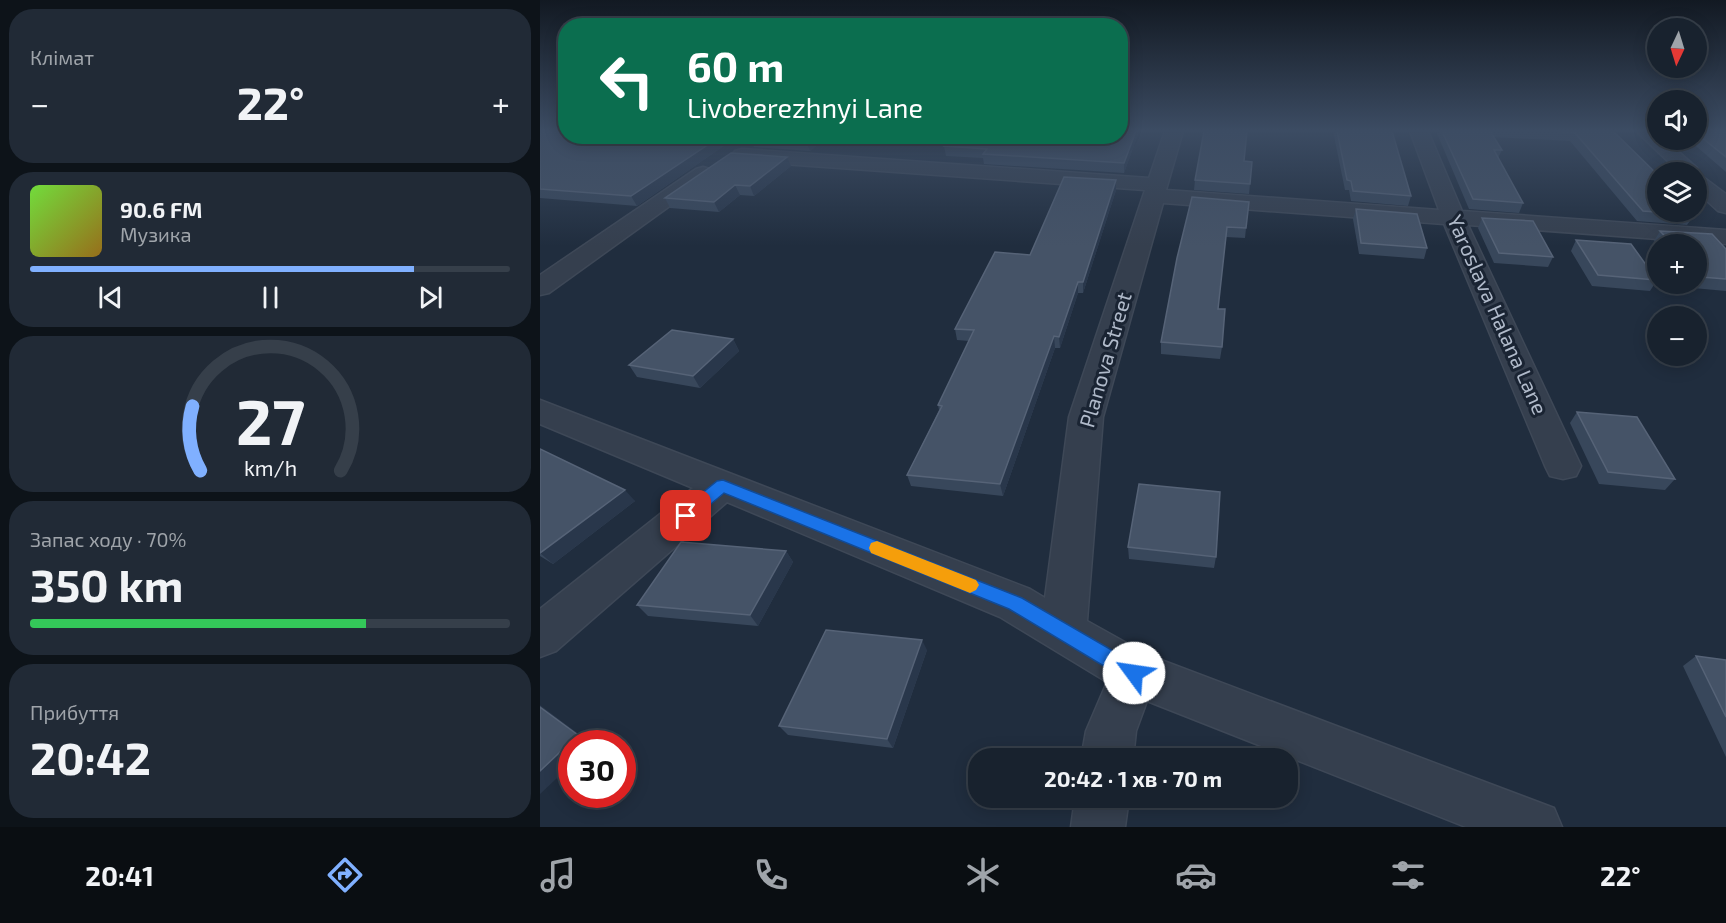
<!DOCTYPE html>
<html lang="uk">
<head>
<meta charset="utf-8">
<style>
  body { margin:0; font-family:"Exo 2",sans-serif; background:#212a36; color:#f1f3f6; height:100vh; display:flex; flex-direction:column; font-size:22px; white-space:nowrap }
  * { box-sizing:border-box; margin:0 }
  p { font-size:20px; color:#9fa4aa }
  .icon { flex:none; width:33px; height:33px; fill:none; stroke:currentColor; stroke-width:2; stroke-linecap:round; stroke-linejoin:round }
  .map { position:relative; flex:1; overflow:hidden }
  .sheet { display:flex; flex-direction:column; gap:9px; padding:9px; background:#0d1319; width:540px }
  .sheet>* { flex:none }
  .banner { position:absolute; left:18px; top:18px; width:570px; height:126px; border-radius:24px; box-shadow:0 3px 15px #0003,0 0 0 2px #363f4a; background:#0b6e4f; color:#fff; overflow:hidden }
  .needle { width:39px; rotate:184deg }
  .tools { position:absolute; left:1107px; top:18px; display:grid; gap:12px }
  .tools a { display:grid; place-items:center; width:60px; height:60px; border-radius:50%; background:#18222e; box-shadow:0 3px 15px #0003,0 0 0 2px #363f4a; font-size:30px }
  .speed { position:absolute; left:18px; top:730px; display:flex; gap:12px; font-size:30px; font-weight:700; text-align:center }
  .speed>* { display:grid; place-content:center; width:78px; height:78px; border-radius:50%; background:#18222e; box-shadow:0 3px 15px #0003,0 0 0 2px #363f4a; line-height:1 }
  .speed .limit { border:9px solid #d22; background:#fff; color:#111 }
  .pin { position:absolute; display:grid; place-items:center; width:51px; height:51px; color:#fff; margin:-26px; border-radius:12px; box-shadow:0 3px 9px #0006 }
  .me { position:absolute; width:66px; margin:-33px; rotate:301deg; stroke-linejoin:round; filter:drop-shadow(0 0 4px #0008) }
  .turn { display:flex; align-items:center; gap:21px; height:126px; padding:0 30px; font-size:27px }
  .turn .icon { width:78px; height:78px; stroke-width:2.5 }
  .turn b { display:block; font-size:42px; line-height:51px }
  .big { font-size:45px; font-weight:700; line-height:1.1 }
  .sheet .widget { flex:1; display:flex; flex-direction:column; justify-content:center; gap:9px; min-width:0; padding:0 21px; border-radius:24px; background:#212a36 }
  .sheet .dial { align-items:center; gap:0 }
  .dial svg { height:156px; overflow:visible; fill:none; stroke:#363f4a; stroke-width:7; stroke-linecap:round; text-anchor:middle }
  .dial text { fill:#f1f3f6; stroke:none }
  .song { display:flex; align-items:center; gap:18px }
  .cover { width:72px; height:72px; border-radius:9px; background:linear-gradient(135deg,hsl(100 70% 55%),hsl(40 70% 35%)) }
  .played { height:6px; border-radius:3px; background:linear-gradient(90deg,#80b0ff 80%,#363f4a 80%) }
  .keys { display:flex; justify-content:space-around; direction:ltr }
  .heat { display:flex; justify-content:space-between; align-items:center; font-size:33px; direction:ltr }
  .charge { height:9px; border-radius:4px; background:linear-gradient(90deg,#34c759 70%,#363f4a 0) }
  .trip { position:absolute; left:428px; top:748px; width:330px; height:60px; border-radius:24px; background:#18222e; box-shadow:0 3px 15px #0003,0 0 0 2px #363f4a; font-weight:700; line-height:60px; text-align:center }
  .menu { display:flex; height:96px; justify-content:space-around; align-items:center; background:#0a0e12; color:#9fa4aa }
  .menu .icon { width:42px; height:42px }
  .menu .active { color:#80b0ff }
  .menu b { font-size:27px; color:#f1f3f6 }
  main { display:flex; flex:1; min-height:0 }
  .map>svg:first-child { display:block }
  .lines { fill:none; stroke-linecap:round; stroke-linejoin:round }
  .minor-casing { stroke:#3e4857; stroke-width:3 }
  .minor { fill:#353f4e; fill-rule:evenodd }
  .wall { fill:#38475b }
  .shaded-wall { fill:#29374b }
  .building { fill:#455367; stroke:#566377; stroke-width:1.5 }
  .route { fill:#1a73e8; stroke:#114b97; stroke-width:1.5 }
  .slow { fill:#f59e0b }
  .labels { text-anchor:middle; stroke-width:6; stroke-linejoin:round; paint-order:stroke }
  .street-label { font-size:21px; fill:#b0baca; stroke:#1a2433 }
</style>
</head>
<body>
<main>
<section class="sheet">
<div class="widget"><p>Клімат</p>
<div class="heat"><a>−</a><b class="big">22°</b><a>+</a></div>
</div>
<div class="widget">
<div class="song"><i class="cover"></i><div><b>90.6 FM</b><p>Музика</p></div></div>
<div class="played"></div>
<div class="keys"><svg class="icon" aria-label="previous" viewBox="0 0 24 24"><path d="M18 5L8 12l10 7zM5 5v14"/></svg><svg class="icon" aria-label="pause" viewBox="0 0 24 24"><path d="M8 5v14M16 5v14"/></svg><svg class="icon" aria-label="next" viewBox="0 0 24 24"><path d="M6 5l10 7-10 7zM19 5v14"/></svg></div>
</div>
<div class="widget dial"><svg viewBox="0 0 100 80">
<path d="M14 69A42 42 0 1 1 86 69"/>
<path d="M14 69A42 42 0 0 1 10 36" stroke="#80b0ff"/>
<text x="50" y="56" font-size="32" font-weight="700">27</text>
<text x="50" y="72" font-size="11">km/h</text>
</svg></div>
<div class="widget"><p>Запас ходу · 70%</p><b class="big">350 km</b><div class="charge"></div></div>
<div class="widget"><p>Прибуття</p><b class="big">20:42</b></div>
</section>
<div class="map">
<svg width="1186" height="827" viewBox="0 0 1186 827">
  <rect width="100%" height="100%" fill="#202d3e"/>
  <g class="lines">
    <defs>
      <g id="minor">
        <polygon points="625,131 643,131 626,190 899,210 870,131 888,131 922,211 1186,230 1186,244 928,225 1041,466 1036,476 1023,479 1010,476 1005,466 904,224 623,203 563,417 547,621 608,655 1014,808 1022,827 926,827 607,701 596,731 593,759 541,759 546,731 567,682 460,617 187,502 16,651 0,657 0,609 153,488 0,424 0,400 490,589 505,598 529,417 605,190 202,161 195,159 192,155 195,151 202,149 609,178"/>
        <polygon points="1096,131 1115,131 1118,140 1125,140 1157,168 1159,174 1186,194 1186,213 1178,211 1156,191 1156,172 1139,172"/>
        <polygon points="163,167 170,169 173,173 170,177 9,293 0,295 0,275 156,169"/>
        <polygon points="535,798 589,798 585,827 531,827"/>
      </g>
    </defs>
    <use href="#minor" class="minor-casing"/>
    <use href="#minor" class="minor"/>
  </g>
  <g class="wall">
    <polygon points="0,131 26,136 198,136 97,206 0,198"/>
    <polygon points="599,131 584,173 444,164 443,158 406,156 404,146"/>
    <polygon points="793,131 852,131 871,196 868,206 811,201 809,190 805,190"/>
    <polygon points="896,131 1073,131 1154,215 1147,225 1097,221 1030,141 953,137 962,150 958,158 983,203 979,213 929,209"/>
    <polygon points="1156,131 1186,131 1186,172 1149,140 1156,140"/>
    <polygon points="206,136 288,136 270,151 214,147 210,138 211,137"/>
    <polygon points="704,161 712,162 709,194 654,190 655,180"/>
    <polygon points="251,166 214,196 200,195 179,212 130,208 125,198"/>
    <polygon points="576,190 543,293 538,293 520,348 515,348 463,496 371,486 367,475 399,410 398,405 429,341 417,340 415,329 490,255"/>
    <polygon points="652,197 706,228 705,238 686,237 678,309 682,347 680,359 621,354 621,342"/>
    <polygon points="816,209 887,248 884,259 819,254 813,219"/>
    <polygon points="942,218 1013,257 1008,267 954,263 938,228"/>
    <polygon points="1120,231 1186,249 1186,291 1153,288 1150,284 1156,284 1156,244 1118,244 1118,245 1114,241"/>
    <polygon points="1036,240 1117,280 1110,291 1052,286 1031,251"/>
    <polygon points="193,339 199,351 160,388 97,377 89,365"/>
    <polygon points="1037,412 1135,479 1125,490 1059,484 1030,423"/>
    <polygon points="0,449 95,501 13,564 0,556"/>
    <polygon points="588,547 676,557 674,568 589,559"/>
    <polygon points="246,551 253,562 218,626 108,616 97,605"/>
    <polygon points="387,650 353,748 248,735 239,726"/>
    <polygon points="1156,656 1186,660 1186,757 1143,666"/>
  </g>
  <g class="shaded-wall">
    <polygon points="596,131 599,131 584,173 584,163"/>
    <polygon points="181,136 198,136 97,206 91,196"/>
    <polygon points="273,136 288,136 270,151 266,142"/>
    <polygon points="247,157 251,166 214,196 210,186"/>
    <polygon points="576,180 576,190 543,293 543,282"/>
    <polygon points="195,185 200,195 179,212 174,202"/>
    <polygon points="538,282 538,293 520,348 519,337"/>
    <polygon points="514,336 515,348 463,496 460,484"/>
    <polygon points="193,339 199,351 160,388 153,376"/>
    <polygon points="85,490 95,501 13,564 0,553"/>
    <polygon points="246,551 253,562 218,626 210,615"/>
    <polygon points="382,640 387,650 353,748 347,739"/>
    <polygon points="0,705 52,744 32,744 32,764 0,794"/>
  </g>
  <g class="building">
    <polygon points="0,131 26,131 26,136 181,136 91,196 0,189"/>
    <polygon points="580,131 596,131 584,163 443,154 447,149 404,146 412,136 580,136"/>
    <polygon points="664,131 707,131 704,161 712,162 710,184 655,180"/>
    <polygon points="797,131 852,131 871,196 813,191 811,181 807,180"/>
    <polygon points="902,131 950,131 962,150 954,150 983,203 933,199"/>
    <polygon points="1009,131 1073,131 1118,175 1118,212 1150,212 1154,215 1103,211 1034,132"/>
    <polygon points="1156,131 1186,131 1186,157 1156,133"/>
    <polygon points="212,136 273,136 266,142 210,138"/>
    <polygon points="191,153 247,157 210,186 195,185 174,202 125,198"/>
    <polygon points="524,177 576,180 543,282 538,282 519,337 514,336 460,484 367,475 402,406 398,405 434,330 415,329 455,252 490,255"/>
    <polygon points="652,197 709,202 706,228 687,227 678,309 685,309 682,347 621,342 637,258"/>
    <polygon points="816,209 877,214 887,248 821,243"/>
    <polygon points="942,218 993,221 1013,257 959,253"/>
    <polygon points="1120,231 1172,234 1186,249 1186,279 1161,277 1156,272 1156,244 1132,244"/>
    <polygon points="1036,240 1091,244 1117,280 1058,275"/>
    <polygon points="132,330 193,339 153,376 89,365"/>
    <polygon points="1037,412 1097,417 1135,479 1068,472"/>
    <polygon points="0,449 85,490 0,553"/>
    <polygon points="599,484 680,492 676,557 588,547"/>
    <polygon points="141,542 246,551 210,615 97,605"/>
    <polygon points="286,630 382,640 347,739 239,726"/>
    <polygon points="1156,656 1186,660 1186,717"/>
    <polygon points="0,707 38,735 0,771"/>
  </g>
  <linearGradient id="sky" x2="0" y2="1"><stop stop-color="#121922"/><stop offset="0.53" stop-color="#3c4c63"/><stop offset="1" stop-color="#3c4c63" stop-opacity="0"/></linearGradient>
  <rect width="1186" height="246" fill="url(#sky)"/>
  <polygon class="route" points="183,480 482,598 601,667 603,673 601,680 594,683 587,680 469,609 184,493 152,520 146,522 140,520 138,516 140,511 177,481"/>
  <polygon class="slow" points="337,541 436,580 439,585 436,590 430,593 331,553 329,548 331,543"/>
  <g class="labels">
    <g class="street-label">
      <text transform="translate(957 315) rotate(66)" y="7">Yaroslava Halana Lane</text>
      <text transform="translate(566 360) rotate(-74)" y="7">Planova Street</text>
    </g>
  </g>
</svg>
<div class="tools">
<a><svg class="needle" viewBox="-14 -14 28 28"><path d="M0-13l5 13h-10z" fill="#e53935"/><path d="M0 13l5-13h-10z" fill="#9fa4aa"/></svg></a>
<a><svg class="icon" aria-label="sound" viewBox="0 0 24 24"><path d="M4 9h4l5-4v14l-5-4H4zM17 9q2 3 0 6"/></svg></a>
<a><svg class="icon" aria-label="layers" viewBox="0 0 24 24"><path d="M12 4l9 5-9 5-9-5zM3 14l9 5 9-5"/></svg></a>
<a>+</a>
<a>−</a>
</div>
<div class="speed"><div class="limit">30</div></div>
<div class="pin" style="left:146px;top:516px;background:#d93025"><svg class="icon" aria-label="arrive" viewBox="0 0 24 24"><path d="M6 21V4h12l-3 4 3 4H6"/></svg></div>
<svg class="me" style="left:594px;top:673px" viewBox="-20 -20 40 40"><circle r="19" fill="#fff"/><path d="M0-13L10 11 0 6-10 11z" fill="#1a73e8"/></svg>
<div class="trip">20:42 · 1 хв · 70 m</div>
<div class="banner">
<div class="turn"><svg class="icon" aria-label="left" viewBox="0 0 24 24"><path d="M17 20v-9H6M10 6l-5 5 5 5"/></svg><div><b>60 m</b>Livoberezhnyi Lane</div></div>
</div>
</div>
</main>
<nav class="menu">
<b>20:41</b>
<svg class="icon active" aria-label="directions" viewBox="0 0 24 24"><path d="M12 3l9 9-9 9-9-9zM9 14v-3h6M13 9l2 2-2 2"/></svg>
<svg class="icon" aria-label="music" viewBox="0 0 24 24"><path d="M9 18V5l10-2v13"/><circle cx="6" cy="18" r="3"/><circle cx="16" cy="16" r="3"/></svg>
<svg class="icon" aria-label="phone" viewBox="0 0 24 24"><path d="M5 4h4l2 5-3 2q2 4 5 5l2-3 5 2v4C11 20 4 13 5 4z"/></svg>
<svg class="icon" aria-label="climate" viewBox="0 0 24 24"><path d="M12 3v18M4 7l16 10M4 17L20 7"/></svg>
<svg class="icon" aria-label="car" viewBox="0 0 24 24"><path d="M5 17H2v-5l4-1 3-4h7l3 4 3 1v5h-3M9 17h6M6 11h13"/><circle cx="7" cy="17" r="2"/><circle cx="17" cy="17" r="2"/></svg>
<svg class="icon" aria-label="filters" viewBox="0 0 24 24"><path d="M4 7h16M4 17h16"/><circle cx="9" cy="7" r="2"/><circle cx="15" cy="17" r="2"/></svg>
<b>22°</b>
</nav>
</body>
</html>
